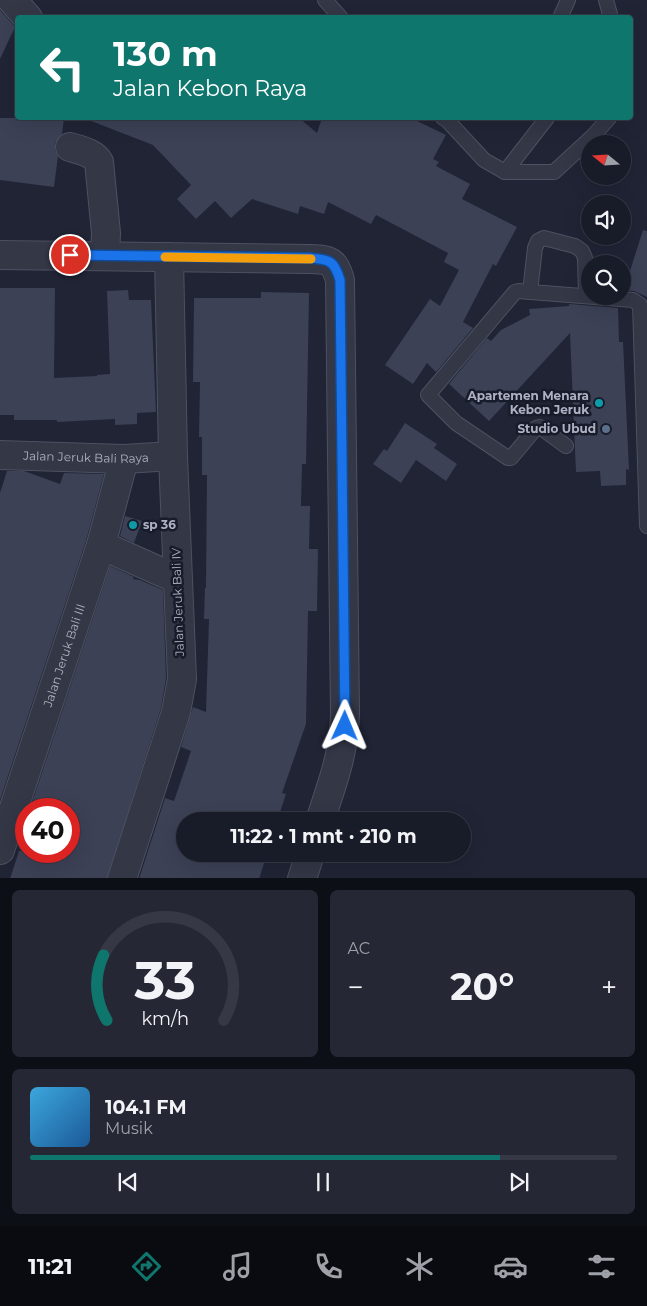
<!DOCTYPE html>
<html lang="id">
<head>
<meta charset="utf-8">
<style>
  body { margin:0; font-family:Montserrat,sans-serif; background:#252834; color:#f1f3f6; height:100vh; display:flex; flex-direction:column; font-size:19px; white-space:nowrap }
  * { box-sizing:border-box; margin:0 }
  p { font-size:16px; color:#9fa1a8 }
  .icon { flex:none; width:28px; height:28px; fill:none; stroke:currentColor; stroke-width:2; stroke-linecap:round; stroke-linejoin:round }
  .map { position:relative; height:878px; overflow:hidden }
  .panel { display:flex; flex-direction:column; gap:12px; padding:12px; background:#0d0f16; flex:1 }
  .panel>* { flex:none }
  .hud { position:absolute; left:15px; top:15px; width:618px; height:105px; border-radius:5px; box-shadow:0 5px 20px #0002,0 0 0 1px #363945; background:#0f766e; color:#fff; overflow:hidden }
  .needle { width:32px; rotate:288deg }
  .fabs { position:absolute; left:581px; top:135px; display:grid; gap:10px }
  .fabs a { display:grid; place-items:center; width:50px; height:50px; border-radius:50%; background:#181b28; box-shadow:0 5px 20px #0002,0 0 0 1px #363945; font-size:25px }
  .speed { position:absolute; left:15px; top:798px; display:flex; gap:10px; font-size:25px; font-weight:700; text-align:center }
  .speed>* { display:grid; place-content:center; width:65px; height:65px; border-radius:50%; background:#181b28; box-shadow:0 5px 20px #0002,0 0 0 1px #363945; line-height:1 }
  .speed .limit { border:8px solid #d22; background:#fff; color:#111 }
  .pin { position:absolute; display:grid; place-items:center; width:42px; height:42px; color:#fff; margin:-21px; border:2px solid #fff; border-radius:50%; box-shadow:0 1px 5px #0007 }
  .me { position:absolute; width:55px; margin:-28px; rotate:1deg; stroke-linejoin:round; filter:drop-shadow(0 0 4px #0008) }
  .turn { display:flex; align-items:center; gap:18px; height:105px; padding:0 15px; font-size:22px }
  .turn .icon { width:65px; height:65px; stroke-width:2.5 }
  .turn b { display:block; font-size:35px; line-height:42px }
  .big { font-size:38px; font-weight:700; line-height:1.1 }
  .panel .card { flex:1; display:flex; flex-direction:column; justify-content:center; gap:8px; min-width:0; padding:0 18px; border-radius:8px; background:#252834 }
  .panel .dial { align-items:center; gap:0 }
  .dial svg { height:130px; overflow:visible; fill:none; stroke:#363945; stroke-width:7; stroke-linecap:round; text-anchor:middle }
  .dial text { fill:#f1f3f6; stroke:none }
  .song { display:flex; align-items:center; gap:15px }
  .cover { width:60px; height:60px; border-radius:8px; background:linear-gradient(135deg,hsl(200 70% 55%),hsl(210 70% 35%)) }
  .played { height:5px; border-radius:2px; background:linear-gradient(90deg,#0f766e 80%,#363945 80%) }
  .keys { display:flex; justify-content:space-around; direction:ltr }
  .heat { display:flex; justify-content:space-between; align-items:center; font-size:28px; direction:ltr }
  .panel .tiles { flex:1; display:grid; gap:12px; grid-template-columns:1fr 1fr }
  .card:last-child { grid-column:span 2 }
  .trip { position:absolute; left:176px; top:812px; width:295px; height:50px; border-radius:25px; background:#181b28; box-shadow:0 5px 20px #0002,0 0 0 1px #363945; font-weight:700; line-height:50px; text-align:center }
  .tab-bar { display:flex; height:80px; justify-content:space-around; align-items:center; background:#0a0b10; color:#9fa1a8 }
  .tab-bar .icon { width:35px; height:35px }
  .tab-bar .current { color:#0f766e }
  .tab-bar b { font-size:22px; color:#f1f3f6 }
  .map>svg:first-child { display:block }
  .building { fill:#3c4156 }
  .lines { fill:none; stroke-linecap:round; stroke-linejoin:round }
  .service-casing { stroke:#4d5161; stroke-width:16 }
  .minor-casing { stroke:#4d5161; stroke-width:30 }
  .tertiary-casing { stroke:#4d5161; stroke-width:30 }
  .service { stroke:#333746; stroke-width:14 }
  .minor { stroke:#333746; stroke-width:28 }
  .tertiary { stroke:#333746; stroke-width:28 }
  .route-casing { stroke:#114b97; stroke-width:12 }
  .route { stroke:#1a73e8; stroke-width:9 }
  .slow { stroke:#f59e0b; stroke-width:9 }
  .culture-dot { fill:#0f9aa8; stroke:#181c2a; stroke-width:2 }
  .service-dot { fill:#5c6f8a; stroke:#181c2a; stroke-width:2 }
  .labels { text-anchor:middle; stroke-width:5; stroke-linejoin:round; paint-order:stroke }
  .poi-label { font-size:12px; font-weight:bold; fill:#adb1c3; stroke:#181c2a; text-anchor:end }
  .street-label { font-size:12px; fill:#adb1c3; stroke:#181c2a }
</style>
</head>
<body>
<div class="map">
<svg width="647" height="879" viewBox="0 0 647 879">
  <rect width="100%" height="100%" fill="#202435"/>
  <g class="building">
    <polygon points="0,10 15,27 0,59"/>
    <polygon points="0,118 64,118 62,134 55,143 55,150 58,156 54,187 0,180"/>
    <polygon points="86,118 299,118 317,133 322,118 411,118 446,135 433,159 439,162 436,166 470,184 462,199 517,227 496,266 493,264 463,322 473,328 436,372 427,363 413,384 385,365 430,299 440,306 459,270 444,262 448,253 376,215 371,224 328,202 324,214 300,206 298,214 252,199 231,218 215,201 196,219 177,199 191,185 153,145 86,119"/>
    <polygon points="643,230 647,231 647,297 634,291 624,290"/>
    <polygon points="0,288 55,288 54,378 97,376 97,375 110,374 107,291 128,290 129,300 151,300 156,412 137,413 137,424 115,425 115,419 57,422 57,420 14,420 14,415 0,415"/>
    <polygon points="261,292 309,293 306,464 302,464 301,506 310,506 309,549 318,549 317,611 308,611 306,724 282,793 286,794 277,821 185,821 185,854 267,854 259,879 139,879 165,798 174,801 191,751 181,747 193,707 206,712 209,619 204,619 205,588 206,588 207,475 202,475 202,437 199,437 200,382 193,382 194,298 261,298"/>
    <polygon points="569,304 618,308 619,342 623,342 629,470 626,469 626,485 601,486 600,471 576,472 570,333 489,421 449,384 487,338 491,341 501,330 530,315 529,309 569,306"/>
    <polygon points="405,423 437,444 434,448 457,464 446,481 416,460 401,483 373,464 384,449 387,451"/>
    <polygon points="7,471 24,471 60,484 64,473 104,474 86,541 0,800 0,493"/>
    <polygon points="125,516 142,521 134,543 120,536"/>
    <polygon points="110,566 134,577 133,579 140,580 163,590 166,678 161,708 107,879 10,879 19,851 69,851 69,809 30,809"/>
  </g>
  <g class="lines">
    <defs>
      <g id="service">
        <polyline points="325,0 341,18"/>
        <polyline points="606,0 611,18"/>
        <polyline points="560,18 568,0"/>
        <polyline points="443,118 446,119 484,160 505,172 547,118"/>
        <polyline points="505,172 554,172 593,136 609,118"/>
        <polyline points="530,292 535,248 538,241 544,238 575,246 582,251 585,258 586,296"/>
        <polyline points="566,446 540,427 536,428 511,458 508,458 456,423 428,395 515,292 518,291 633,300 640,305 647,526"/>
      </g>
      <g id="minor">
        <polyline points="12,0 28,18"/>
        <path d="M70,147C80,150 94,153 99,162L106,233L105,256"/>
        <path id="s1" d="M0,455L124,459L173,456"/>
        <polyline points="101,545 177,579"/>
        <path id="s2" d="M0,850L101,545L124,459"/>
        <polyline points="122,879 176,712 182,679 173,456 169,257"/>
      </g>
      <g id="tertiary">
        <path d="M0,255L310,259C330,260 334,260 340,280L345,714C344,754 332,784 320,821"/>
        <polyline points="302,879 310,854"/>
      </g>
    </defs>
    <use href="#service" class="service-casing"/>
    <use href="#minor" class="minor-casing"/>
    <use href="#tertiary" class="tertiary-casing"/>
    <use href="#service" class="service"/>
    <use href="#minor" class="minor"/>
    <use href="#tertiary" class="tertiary"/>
  </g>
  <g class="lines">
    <defs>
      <path id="route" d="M70,255L310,258C330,260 334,260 340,280L345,726"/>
    </defs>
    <use href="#route" class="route-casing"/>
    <use href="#route" class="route"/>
    <polyline class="slow" points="165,257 311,259"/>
  </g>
  <g class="culture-dot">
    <circle cx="599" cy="403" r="5"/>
    <circle cx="133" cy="525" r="5"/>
  </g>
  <circle class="service-dot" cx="606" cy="429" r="5"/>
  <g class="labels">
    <g class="poi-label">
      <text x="589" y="400">Apartemen Menara<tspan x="589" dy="14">Kebon Jeruk</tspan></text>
      <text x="596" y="433">Studio Ubud</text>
      <text x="143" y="529" text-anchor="start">sp 36</text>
    </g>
    <g class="street-label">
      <text dy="4" stroke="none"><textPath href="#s1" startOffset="86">Jalan Jeruk Bali Raya</textPath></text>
      <text transform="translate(178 602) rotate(-92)" y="4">Jalan Jeruk Bali IV</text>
      <text dy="4" stroke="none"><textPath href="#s2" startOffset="205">Jalan Jeruk Bali III</textPath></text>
    </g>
  </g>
</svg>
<div class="fabs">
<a><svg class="needle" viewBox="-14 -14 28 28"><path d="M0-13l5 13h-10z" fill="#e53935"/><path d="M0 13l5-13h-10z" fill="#9fa1a8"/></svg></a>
<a><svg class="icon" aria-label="sound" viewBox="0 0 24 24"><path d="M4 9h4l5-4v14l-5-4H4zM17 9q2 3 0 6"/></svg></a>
<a><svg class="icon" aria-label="search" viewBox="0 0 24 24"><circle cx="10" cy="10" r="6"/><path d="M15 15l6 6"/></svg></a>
</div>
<div class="speed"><div class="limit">40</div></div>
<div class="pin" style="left:70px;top:255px;background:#d93025"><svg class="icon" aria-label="arrive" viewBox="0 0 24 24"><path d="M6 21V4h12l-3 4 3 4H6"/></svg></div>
<svg class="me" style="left:345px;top:726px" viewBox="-20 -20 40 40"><path d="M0-17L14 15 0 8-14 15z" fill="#1a73e8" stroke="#fff" stroke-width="4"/></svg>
<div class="trip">11:22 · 1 mnt · 210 m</div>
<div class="hud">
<div class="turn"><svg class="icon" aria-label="left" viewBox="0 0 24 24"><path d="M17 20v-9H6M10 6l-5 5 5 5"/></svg><div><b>130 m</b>Jalan Kebon Raya</div></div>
</div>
</div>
<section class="panel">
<div class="tiles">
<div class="card dial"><svg viewBox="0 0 100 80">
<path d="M14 69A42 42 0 1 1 86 69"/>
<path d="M14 69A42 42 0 0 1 12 29" stroke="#0f766e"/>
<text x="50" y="56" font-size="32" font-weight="700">33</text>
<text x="50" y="72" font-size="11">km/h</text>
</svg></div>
<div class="card"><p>AC</p>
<div class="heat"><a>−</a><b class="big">20°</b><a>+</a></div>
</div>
<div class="card">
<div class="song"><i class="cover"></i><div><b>104.1 FM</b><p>Musik</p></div></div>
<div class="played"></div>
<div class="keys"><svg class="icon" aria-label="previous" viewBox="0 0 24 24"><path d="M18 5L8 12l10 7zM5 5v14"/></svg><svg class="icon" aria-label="pause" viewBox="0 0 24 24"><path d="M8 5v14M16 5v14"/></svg><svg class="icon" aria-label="next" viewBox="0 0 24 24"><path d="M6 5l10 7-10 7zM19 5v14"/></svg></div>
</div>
</div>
</section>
<nav class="tab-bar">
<b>11:21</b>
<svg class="icon current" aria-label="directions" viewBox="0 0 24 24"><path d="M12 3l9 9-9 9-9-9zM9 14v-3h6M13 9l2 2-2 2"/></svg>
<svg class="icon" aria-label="music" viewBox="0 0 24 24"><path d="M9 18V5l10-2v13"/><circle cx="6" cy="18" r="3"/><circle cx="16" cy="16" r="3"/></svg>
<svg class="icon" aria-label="phone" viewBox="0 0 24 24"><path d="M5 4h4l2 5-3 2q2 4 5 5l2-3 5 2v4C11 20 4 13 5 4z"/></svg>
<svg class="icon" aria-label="climate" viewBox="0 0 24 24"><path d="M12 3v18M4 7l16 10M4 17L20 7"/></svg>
<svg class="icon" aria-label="car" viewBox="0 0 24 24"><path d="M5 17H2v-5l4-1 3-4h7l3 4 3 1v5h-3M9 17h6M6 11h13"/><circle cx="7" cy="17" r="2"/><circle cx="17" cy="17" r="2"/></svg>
<svg class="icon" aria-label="filters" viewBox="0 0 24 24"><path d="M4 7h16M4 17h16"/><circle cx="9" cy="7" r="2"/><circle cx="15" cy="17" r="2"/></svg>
</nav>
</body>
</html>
